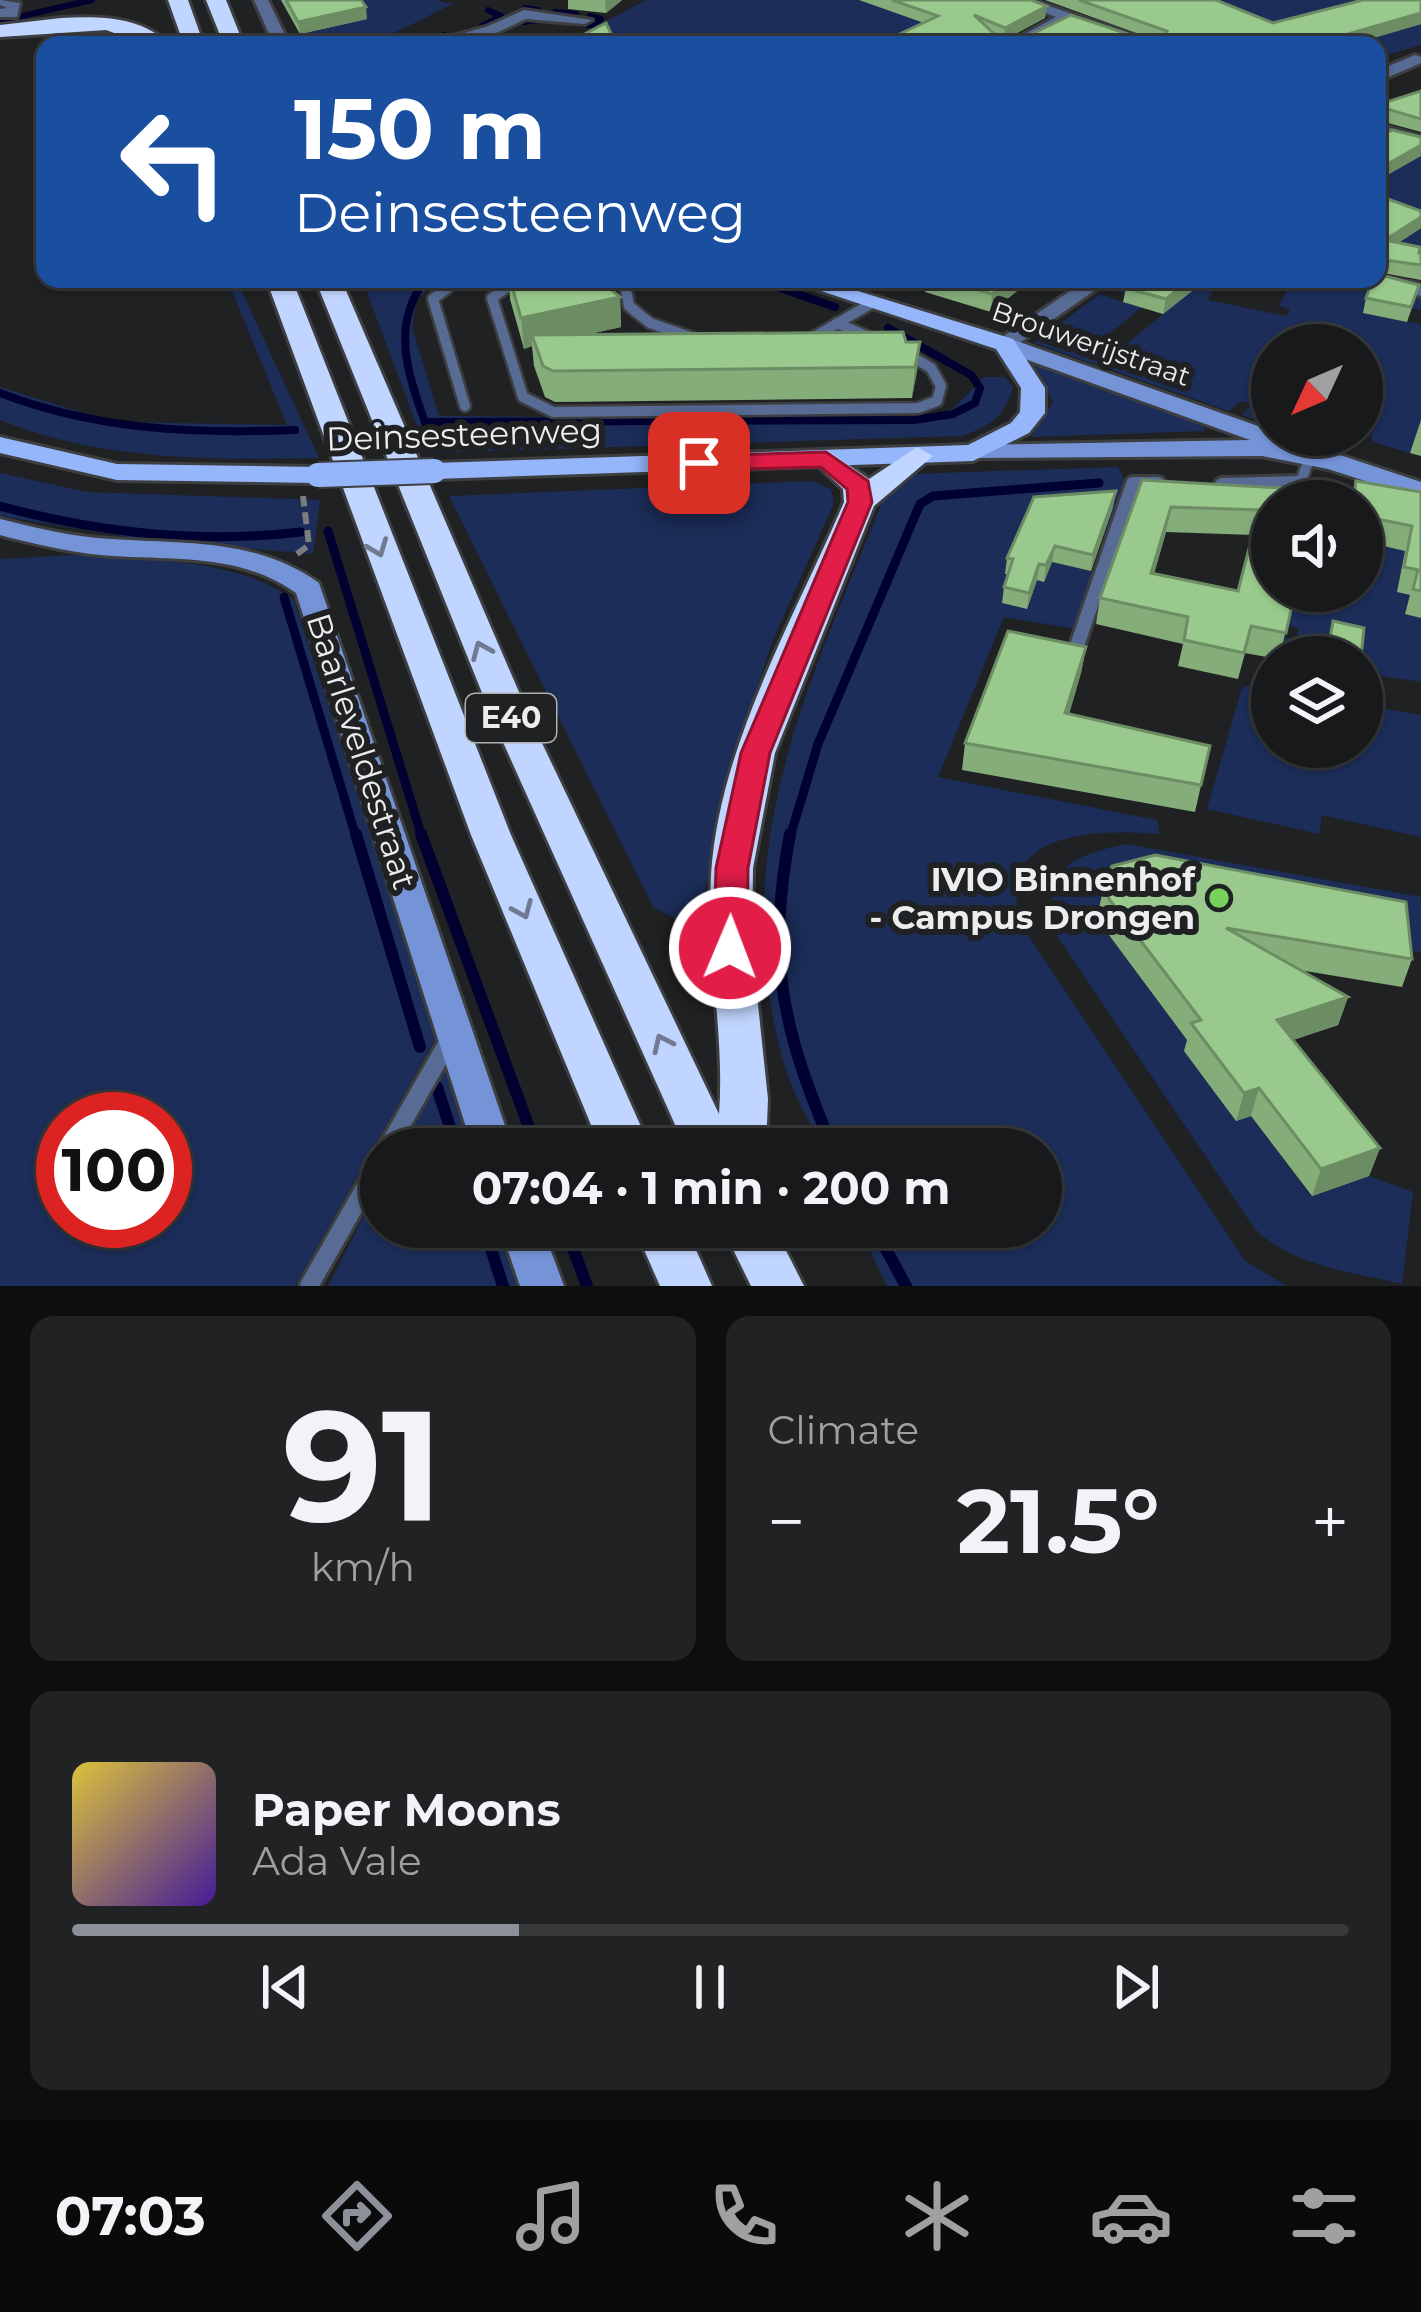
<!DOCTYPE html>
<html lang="en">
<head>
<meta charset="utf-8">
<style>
  body { margin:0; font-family:Montserrat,sans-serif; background:#212223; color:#f1f3f6; height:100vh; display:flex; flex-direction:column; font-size:45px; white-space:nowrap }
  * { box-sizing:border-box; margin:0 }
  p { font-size:39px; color:#9fa0a2 }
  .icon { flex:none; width:66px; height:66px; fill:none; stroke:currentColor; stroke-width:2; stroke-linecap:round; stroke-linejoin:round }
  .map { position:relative; height:1286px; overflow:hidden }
  .side { display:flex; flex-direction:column; gap:30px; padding:30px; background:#0d0e0e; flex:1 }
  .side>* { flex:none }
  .guide { position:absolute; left:36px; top:36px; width:1350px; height:252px; border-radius:24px; box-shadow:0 3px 9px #0004,0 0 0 3px #363839; background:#1a4fa0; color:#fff; overflow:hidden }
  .needle { width:78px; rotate:226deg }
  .buttons { position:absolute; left:1251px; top:324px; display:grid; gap:24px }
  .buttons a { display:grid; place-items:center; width:132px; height:132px; border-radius:50%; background:#18191a; box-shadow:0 3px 9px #0004,0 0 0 3px #363839; font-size:60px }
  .speed { position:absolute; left:36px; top:1092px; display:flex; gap:24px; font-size:60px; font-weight:700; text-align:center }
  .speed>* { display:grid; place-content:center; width:156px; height:156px; border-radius:50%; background:#18191a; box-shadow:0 3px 9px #0004,0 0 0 3px #363839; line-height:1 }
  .speed .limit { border:18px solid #d22; background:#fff; color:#111 }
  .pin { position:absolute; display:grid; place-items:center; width:102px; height:102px; color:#fff; margin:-51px; border-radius:24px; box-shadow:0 6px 18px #0006 }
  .me { position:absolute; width:132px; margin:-66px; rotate:1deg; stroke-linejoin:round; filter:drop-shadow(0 0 9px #0008) }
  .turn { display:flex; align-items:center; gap:42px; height:252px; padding:0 60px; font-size:54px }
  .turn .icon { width:156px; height:156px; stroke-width:2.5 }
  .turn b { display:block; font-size:84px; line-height:102px }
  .big { font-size:90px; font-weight:700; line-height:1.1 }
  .side .tile { flex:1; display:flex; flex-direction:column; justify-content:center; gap:18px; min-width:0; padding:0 42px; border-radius:24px; background:#212223 }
  .side .dial { align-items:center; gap:0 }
  .dial b { font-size:156px; line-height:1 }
  .song { display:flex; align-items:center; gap:36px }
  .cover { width:144px; height:144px; border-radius:18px; background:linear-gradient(135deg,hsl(50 70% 55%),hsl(260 70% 35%)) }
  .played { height:12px; border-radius:6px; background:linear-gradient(90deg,#8c9099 35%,#363839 35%) }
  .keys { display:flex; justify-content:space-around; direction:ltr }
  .heat { display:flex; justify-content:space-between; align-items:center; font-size:66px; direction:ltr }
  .side .tiles { flex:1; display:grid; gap:30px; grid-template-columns:1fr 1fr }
  .tile:last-child { grid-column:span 2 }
  .trip { position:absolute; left:360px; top:1128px; width:702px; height:120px; border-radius:60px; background:#18191a; box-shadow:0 3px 9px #0004,0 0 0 3px #363839; font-weight:700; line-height:120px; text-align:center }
  .tab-bar { display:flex; height:192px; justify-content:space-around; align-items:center; background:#0a0a0a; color:#9fa0a2 }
  .tab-bar .icon { width:84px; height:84px }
  .tab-bar .active { color:#8c9099 }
  .tab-bar b { font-size:54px; color:#f1f3f6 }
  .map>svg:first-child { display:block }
  .green { fill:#1b2d58; fill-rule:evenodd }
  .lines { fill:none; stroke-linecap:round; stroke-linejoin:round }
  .stream-far3 { stroke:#000131; stroke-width:6 }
  .stream-far2 { stroke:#000131; stroke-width:8 }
  .stream-far1 { stroke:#000131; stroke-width:9 }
  .stream { stroke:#000131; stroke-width:12 }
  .lane-far2-casing { stroke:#3d3e40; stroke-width:15 }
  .lane-far1-casing { stroke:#3d3e40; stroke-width:20 }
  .lane-casing { stroke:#3d3e40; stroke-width:24 }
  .street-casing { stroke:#3d3e40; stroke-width:6 }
  .secondary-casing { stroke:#3d3e40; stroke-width:6 }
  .primary-casing { stroke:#3d3e40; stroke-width:6 }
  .highway-casing { stroke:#3d3e40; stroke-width:6 }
  .path { stroke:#7c7d7f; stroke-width:6; stroke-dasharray:12 6; stroke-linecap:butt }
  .lane-far2 { stroke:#576b94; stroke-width:10 }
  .lane-far1 { stroke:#576b94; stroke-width:14 }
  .lane { stroke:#576b94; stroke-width:18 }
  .street { fill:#576b94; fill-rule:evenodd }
  .secondary { fill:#7594d7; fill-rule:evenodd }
  .primary { fill:#95b6fb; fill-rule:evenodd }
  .highway { fill:#c0d5ff; fill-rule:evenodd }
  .primary-bridge-casing { stroke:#3d3e40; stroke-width:28; stroke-linecap:butt }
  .primary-bridge { stroke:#95b6fb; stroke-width:24 }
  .wall { fill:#84ad79; fill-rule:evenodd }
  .shaded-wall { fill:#6c8d63 }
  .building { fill:#9ac98d; stroke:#6c8d63; stroke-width:3; fill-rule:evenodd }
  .oneway { stroke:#707b91 }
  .route { fill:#e11d48; stroke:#92132f; stroke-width:3 }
  .poi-dot { fill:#76d25a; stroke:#202123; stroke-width:4.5 }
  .labels { text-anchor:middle; stroke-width:12; stroke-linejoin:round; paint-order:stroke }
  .far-street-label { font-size:27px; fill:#ecedef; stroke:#202123 }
  .shield { fill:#202123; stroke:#afb0b2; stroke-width:3 }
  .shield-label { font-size:30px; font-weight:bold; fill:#ecedef }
  .street-label { font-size:33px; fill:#ecedef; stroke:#202123 }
  .poi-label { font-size:33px; font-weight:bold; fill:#ecedef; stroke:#202123; text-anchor:end }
</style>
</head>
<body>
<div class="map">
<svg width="1421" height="1286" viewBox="0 0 1421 1286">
  <rect width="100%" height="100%" fill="#202123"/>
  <g class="green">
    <path d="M278,0H436L453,4C418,20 373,50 336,43L346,32L302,43L298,34L318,30Z"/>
    <polygon points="646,0 871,0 1038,20 1033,24 1015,20 1019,30 990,45 561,45"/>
    <path d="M1044,0H1396L1421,6V45L1380,57L1391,63L1377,71V45C1259,45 1157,40 1044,0Z"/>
    <polygon points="1386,135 1421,146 1421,267 1377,246 1377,136"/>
    <path d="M227,279H236L319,458C212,460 101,461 0,420V387L112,422L287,425Z"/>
    <path d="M362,279H440L417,299L412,327L439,416L914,420L953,409L984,377H1005L1013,387C1005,417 990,426 962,436L427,453Z"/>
    <path d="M1121,279H1219L1208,300L1286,316L1290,309L1279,306L1290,284L1275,279H1321L1421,299V310L1410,308L1388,318L1421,324V435L1409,453L1374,442L1370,435L1377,426L1362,421V345H1272V425L1242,415L1251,404L1241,401L1229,411L1034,343L1100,294L1138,307L1145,301L1108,288ZM1148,302L1168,310L1113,355L1092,348Z"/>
    <polygon points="1046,364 1201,419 1205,431 1031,437 1053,402 1035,367"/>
    <path d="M1118,467L1128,487L1109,537L1094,534L1051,561L1095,572L1076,629L1004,617L938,777L1157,820L1160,834C1096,829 988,830 1023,928L1245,1261L1287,1286H887L859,1227H1041V1149H823C809,1120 790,1089 782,1057C726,846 809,686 885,495L910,474Z"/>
    <polygon points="0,473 87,492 320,500 313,554 140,539 0,516"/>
    <polygon points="813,481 831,489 834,503 774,638 727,772 702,908 674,918 653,907 449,496"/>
    <polygon points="1362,541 1421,546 1401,572 1397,591 1421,597 1421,682 1369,674 1362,668 1362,657 1280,657 1284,637 1296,640 1299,629 1287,625 1293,601 1332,610 1336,591 1362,591"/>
    <path d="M76,555C149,562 233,556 294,600L436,1038L295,1286H0V559ZM63,1119H165V1221H63Z"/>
    <polygon points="1251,685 1272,688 1272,747 1362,747 1362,705 1421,715 1421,837 1322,815 1319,834 1207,809 1242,688"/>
    <path d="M1126,844L1421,897V952L1099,908L1103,927L1193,1048L1235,1120L1251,1116L1311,1196L1369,1176L1413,1192L1402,1284C1352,1272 1291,1266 1254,1228L1049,924C1051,864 1070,857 1126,844Z"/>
    <polygon points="449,1066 478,1149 397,1149 424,1097"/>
    <polygon points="381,1182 381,1227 505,1227 526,1286 328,1286"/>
  </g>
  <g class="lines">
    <g class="stream-far3">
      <polyline points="525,8 538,10"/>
      <polyline points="555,12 576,14"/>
      <polyline points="0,21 92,0"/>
      <polyline points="524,22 544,19"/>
      <polyline points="572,23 590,25 601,19 590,16"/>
      <polyline points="482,26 501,16 488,10"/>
      <polyline points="481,39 494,36"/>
      <polyline points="413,45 444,35"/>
    </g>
    <g class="stream-far2">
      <path d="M426,279C388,327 410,379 428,431"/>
      <polyline points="754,279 835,307"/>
      <path d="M0,393C96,430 193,434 295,430"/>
      <polyline points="425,422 914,420 953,414 975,403 980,388 971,375 888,328"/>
      <polyline points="1060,486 1099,483"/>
    </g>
    <g class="stream-far1">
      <path d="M0,506C99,533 198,544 301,532"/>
      <polyline points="328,531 422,837"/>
      <polyline points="284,597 356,837"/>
      <polyline points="790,837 818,744 920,504 933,496 1099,483"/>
    </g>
    <g class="stream">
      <polyline points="356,834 420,1047"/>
      <polyline points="421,834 537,1149"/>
      <path d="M790,834C766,962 783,1031 833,1149"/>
      <polyline points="437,1087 457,1149"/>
      <polyline points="484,1227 503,1286"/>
      <polyline points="565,1227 587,1286"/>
      <polyline points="874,1227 906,1286"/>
    </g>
    <defs>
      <g id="lane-far2">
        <polyline points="459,279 433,299 465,406"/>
        <polyline points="518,279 492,298 523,397 553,412 918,408 937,401 941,386 931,368 903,351"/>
        <polyline points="624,279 629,306 650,323 693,338"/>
        <polyline points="837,323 871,338"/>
        <polyline points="804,343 872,303"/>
        <polyline points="1222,485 1299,486 1310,457"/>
        <polyline points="1132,486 1158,484"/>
      </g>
      <g id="lane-far1">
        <polyline points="1222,485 1300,483"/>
        <polyline points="1072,660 1133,484 1158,484"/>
      </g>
      <g id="lane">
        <polyline points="387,1149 450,1039"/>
        <polyline points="309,1286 381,1160"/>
      </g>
      <g id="street">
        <polygon points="0,0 20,3 17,17 0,17 0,9 7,8 0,5"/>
        <polygon points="254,0 268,0 290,45 274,45"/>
        <polygon points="1011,0 1032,0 1161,45 1138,45 1066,21 1024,45 1004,45 1056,17"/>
        <polygon points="524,10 592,20 585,24 526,19 496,33 448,45 421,45 486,27"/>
        <polygon points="1415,55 1421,57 1421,63 1377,82 1377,71"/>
        <polygon points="1377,124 1421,137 1421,147 1377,134"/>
        <polygon points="1377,276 1421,284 1421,296 1354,279 1377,279"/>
        <polygon points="1088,279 1111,279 1012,348 998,348 998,340"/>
      </g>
      <g id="secondary">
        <polygon points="1005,337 1272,431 1282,435 1283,444 1343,456 1421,482 1421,499 1328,469 1262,456 964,458 960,453 973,445 1250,440 997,349 993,344"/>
        <path d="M0,519C37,528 73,537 111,539C185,544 256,538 319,583L513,1149H473L296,593C241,554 178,560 113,556C78,554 45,546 11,538L0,535Z"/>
        <polygon points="500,1227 542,1227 564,1286 520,1286"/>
      </g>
      <g id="primary">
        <polygon points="785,279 819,279 1013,339 1045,388 1045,413 1029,433 973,461 434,479 421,471 434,463 968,445 1011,423 1020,412 1021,388 996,349"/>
        <polygon points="0,437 117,464 318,467 331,475 318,483 117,480 0,453"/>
      </g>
      <g id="highway">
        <polygon points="168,0 188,0 204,45 184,45"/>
        <polygon points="206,0 226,0 244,45 224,45"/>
        <path d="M61,18C99,16 142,16 170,45H147L106,30L0,37V25Z"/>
        <polygon points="266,279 292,279 511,835 651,1149 601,1149 471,835"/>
        <path d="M315,279H341L531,720L719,1114C725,1035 706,955 711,875C719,746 794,619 844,502L843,489L811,459L827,450L869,479L917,447L933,456L874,506L775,753L753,868L752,948L768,1099L766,1149H686L493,720Z"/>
        <polygon points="634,1227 686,1227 712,1286 660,1286"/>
        <polygon points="722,1227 774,1227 804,1286 751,1286"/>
      </g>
    </defs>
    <use href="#lane-far2" class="lane-far2-casing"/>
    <use href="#lane-far1" class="lane-far1-casing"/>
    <use href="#lane" class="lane-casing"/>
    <use href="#street" class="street-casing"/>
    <use href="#secondary" class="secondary-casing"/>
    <use href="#primary" class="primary-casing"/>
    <use href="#highway" class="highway-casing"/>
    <polyline class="path" points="297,554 309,545 303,496"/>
    <use href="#lane-far2" class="lane-far2"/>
    <use href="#lane-far1" class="lane-far1"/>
    <use href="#lane" class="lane"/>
    <use href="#street" class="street"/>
    <use href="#secondary" class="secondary"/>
    <use href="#primary" class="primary"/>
    <use href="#highway" class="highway"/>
    <defs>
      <polyline id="primary-bridge" points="318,475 434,471"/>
    </defs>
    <use href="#primary-bridge" class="primary-bridge-casing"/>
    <use href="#primary-bridge" class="primary-bridge"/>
  </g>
  <g class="wall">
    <polygon points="281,0 361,0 367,19 300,34"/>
    <polygon points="568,0 622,0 606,13 568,9"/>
    <polygon points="859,0 1031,0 1045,18 1004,40 924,23"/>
    <polygon points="1045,0 1216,0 1273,23 1421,0 1421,24 1349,45 1026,45 1026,37 1150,38"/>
    <polygon points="1421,91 1421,132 1377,120 1377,105"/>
    <polygon points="1377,195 1421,228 1398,243 1421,253 1421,280 1377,272"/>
    <polygon points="509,279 616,279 616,290 613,291 620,297 621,327 584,335 920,342 912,398 555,402 545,397 534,366 532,346 524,349 510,299"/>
    <polygon points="926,279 1032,279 991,312 925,292"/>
    <polygon points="1138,279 1207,279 1163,314 1123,302 1126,288"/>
    <polygon points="1366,298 1415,299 1407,322 1363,313"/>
    <polygon points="1421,420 1421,456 1410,453"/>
    <path d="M1142,480L1316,490L1280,657L1272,658L1245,653L1238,679L1178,666L1183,644L1096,624L1100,598ZM1166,532L1253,535L1238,591L1154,573Z"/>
    <polygon points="1356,481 1421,492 1421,618 1405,614 1410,595 1397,592 1405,551 1362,541 1362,501 1351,501"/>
    <polygon points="1113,507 1091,571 1052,562 1044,582 1037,580 1027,609 1002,603 1004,587 1008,574 1005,574 1007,558"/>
    <polygon points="1086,647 1081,673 1069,714 1210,746 1195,812 962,770 965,743"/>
    <polygon points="1105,881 1412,959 1402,987 1299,970 1348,997 1338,1025 1293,1040 1380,1148 1369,1176 1312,1196 1251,1116 1236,1121 1184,1051 1187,1040 1103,927 1099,908"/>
  </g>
  <g class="shaded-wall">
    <polygon points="607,0 622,0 606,13 605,1"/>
    <polygon points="1047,6 1045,18 1004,40 1005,28"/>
    <polygon points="366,7 367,19 300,34 298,22"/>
    <polygon points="1421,13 1421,24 1349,45 1310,45"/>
    <polygon points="1421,145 1421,156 1377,181 1377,170"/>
    <polygon points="1421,217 1421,228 1381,254 1385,240"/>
    <polygon points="591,279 616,279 616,290 592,302"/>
    <polygon points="1012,279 1032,279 991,312 992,294"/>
    <polygon points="1191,279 1207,279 1163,314 1166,299"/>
    <polygon points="620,297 621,327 536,346 532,335 532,346 524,349 521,318"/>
    <polygon points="920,342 917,372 912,398 915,367"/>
    <polygon points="1116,491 1113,507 1091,571 1093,555"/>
    <polygon points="1171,507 1166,532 1147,599 1151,573"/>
    <polygon points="1055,546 1052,562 1044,582 1046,565"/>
    <polygon points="1039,564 1037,580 1027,609 1029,593"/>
    <polygon points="1086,647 1081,673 1061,740 1065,713"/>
    <polygon points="1348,997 1338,1025 1268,1048 1277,1020"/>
    <polygon points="1259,1088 1251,1116 1236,1121 1244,1093"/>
    <polygon points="1380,1148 1369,1176 1312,1196 1321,1169"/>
  </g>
  <g class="building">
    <polygon points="286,0 361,0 366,7 298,22"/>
    <polygon points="892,0 1031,0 1047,6 1005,28 974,15 1006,45 876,45 938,16"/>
    <polygon points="1079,0 1216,0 1273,23 1363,0 1421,0 1421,13 1310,45 1046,45 1026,37 1071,15 1140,38 1163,38 1167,31"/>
    <polygon points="606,23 615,42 610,45 563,45"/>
    <polygon points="1421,91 1421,119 1377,106 1377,105"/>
    <polygon points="1392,130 1421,137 1421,145 1377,170 1377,138"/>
    <polygon points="1377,195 1421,211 1421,217 1385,240 1420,247 1419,253 1421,253 1421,265 1377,259"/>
    <polygon points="1377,274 1419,285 1411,307 1366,298 1373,279 1377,279"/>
    <polygon points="510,279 598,279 620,297 521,318"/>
    <polygon points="941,279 1012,279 992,294"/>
    <polygon points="1138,279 1191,279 1166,299 1126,288"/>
    <polygon points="903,332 906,342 920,342 915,367 553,371 543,366 532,335"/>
    <path d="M1142,480L1316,490L1313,501H1272V591H1295L1286,633L1251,626L1244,653L1184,640L1188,617L1100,598ZM1171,507L1259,510L1238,591L1151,573Z"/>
    <polygon points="1356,481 1421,492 1421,591 1413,589 1418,570 1404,567 1412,526 1362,516 1362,501 1353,501"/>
    <polygon points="1116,491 1093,555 1055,546 1046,565 1039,564 1029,593 1004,587 1013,559 1007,558 1034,497"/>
    <polygon points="1333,621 1364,628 1361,657 1327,657"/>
    <polygon points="1008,631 1086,647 1065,713 1210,746 1201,785 965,743"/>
    <polygon points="1155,855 1406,902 1412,959 1226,928 1348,997 1277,1020 1380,1148 1321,1169 1259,1088 1244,1093 1191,1023 1201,1020 1109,899 1105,881 1112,866"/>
  </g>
  <defs><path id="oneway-chevron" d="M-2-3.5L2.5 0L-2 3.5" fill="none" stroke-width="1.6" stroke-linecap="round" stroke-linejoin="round" transform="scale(3)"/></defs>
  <g class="oneway">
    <use href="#oneway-chevron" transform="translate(378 548) rotate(69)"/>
    <use href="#oneway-chevron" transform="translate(481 650) rotate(-113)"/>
    <use href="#oneway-chevron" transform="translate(523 910) rotate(67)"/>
    <use href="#oneway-chevron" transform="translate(662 1043) rotate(-115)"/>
  </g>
  <polygon class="route" points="826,452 868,481 872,502 770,753 748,868 747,948 730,960 714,948 716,868 741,753 848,502 847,489 821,467 699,470 687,463 699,456"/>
  <circle class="poi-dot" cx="1219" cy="898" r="12"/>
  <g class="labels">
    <g class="far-street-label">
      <text transform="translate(1091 344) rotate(19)" y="9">Brouwerijstraat</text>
    </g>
    <rect class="shield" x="466" y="694" width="90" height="48" rx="9"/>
    <g class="shield-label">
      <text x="511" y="728">E40</text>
    </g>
    <g class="street-label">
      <text transform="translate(464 434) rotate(-2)" y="12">Deinsesteenweg</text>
      <text transform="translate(362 751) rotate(72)" y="12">Baarleveldestraat</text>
    </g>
    <g class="poi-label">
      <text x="1195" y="891">IVIO Binnenhof<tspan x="1195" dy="38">- Campus Drongen</tspan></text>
    </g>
  </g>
</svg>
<div class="buttons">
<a><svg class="needle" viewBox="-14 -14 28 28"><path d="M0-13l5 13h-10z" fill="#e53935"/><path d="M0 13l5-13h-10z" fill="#9fa0a2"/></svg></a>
<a><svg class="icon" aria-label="sound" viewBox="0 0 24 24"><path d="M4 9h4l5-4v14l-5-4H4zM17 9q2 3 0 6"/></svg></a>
<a><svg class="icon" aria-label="layers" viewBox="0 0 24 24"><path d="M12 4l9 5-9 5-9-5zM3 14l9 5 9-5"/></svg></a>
</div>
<div class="speed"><div class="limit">100</div></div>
<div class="pin" style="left:699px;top:463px;background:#d93025"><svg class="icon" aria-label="arrive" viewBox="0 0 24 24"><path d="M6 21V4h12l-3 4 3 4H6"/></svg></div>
<svg class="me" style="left:730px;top:948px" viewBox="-20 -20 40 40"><circle r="17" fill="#e11d48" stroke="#fff" stroke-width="3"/><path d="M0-11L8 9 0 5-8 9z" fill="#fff"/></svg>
<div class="trip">07:04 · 1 min · 200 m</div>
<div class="guide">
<div class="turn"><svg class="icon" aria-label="left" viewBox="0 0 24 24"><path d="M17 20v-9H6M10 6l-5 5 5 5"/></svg><div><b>150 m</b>Deinsesteenweg</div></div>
</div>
</div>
<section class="side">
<div class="tiles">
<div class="tile dial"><b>91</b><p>km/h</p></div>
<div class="tile"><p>Climate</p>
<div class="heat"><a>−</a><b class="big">21.5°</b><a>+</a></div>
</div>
<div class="tile">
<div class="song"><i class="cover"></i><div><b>Paper Moons</b><p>Ada Vale</p></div></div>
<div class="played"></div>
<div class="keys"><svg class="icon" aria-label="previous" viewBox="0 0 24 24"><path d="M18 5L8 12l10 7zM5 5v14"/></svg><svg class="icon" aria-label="pause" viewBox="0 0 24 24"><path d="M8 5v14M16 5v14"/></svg><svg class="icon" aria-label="next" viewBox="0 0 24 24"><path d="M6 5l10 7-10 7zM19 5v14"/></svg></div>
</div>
</div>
</section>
<nav class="tab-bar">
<b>07:03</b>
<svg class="icon active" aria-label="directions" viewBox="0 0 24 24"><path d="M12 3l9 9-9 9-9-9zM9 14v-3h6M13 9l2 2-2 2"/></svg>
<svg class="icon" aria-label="music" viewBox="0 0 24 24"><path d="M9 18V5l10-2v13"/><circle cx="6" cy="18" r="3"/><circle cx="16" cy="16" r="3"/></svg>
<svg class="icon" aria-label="phone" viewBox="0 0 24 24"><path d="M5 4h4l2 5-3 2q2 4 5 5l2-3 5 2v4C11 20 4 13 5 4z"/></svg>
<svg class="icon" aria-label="climate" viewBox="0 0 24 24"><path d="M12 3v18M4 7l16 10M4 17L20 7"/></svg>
<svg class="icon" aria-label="car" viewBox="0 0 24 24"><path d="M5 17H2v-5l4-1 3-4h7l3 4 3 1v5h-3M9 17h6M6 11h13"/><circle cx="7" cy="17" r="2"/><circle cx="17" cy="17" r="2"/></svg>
<svg class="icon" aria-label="filters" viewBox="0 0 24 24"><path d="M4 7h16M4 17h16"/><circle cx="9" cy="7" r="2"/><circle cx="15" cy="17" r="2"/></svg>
</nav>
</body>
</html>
